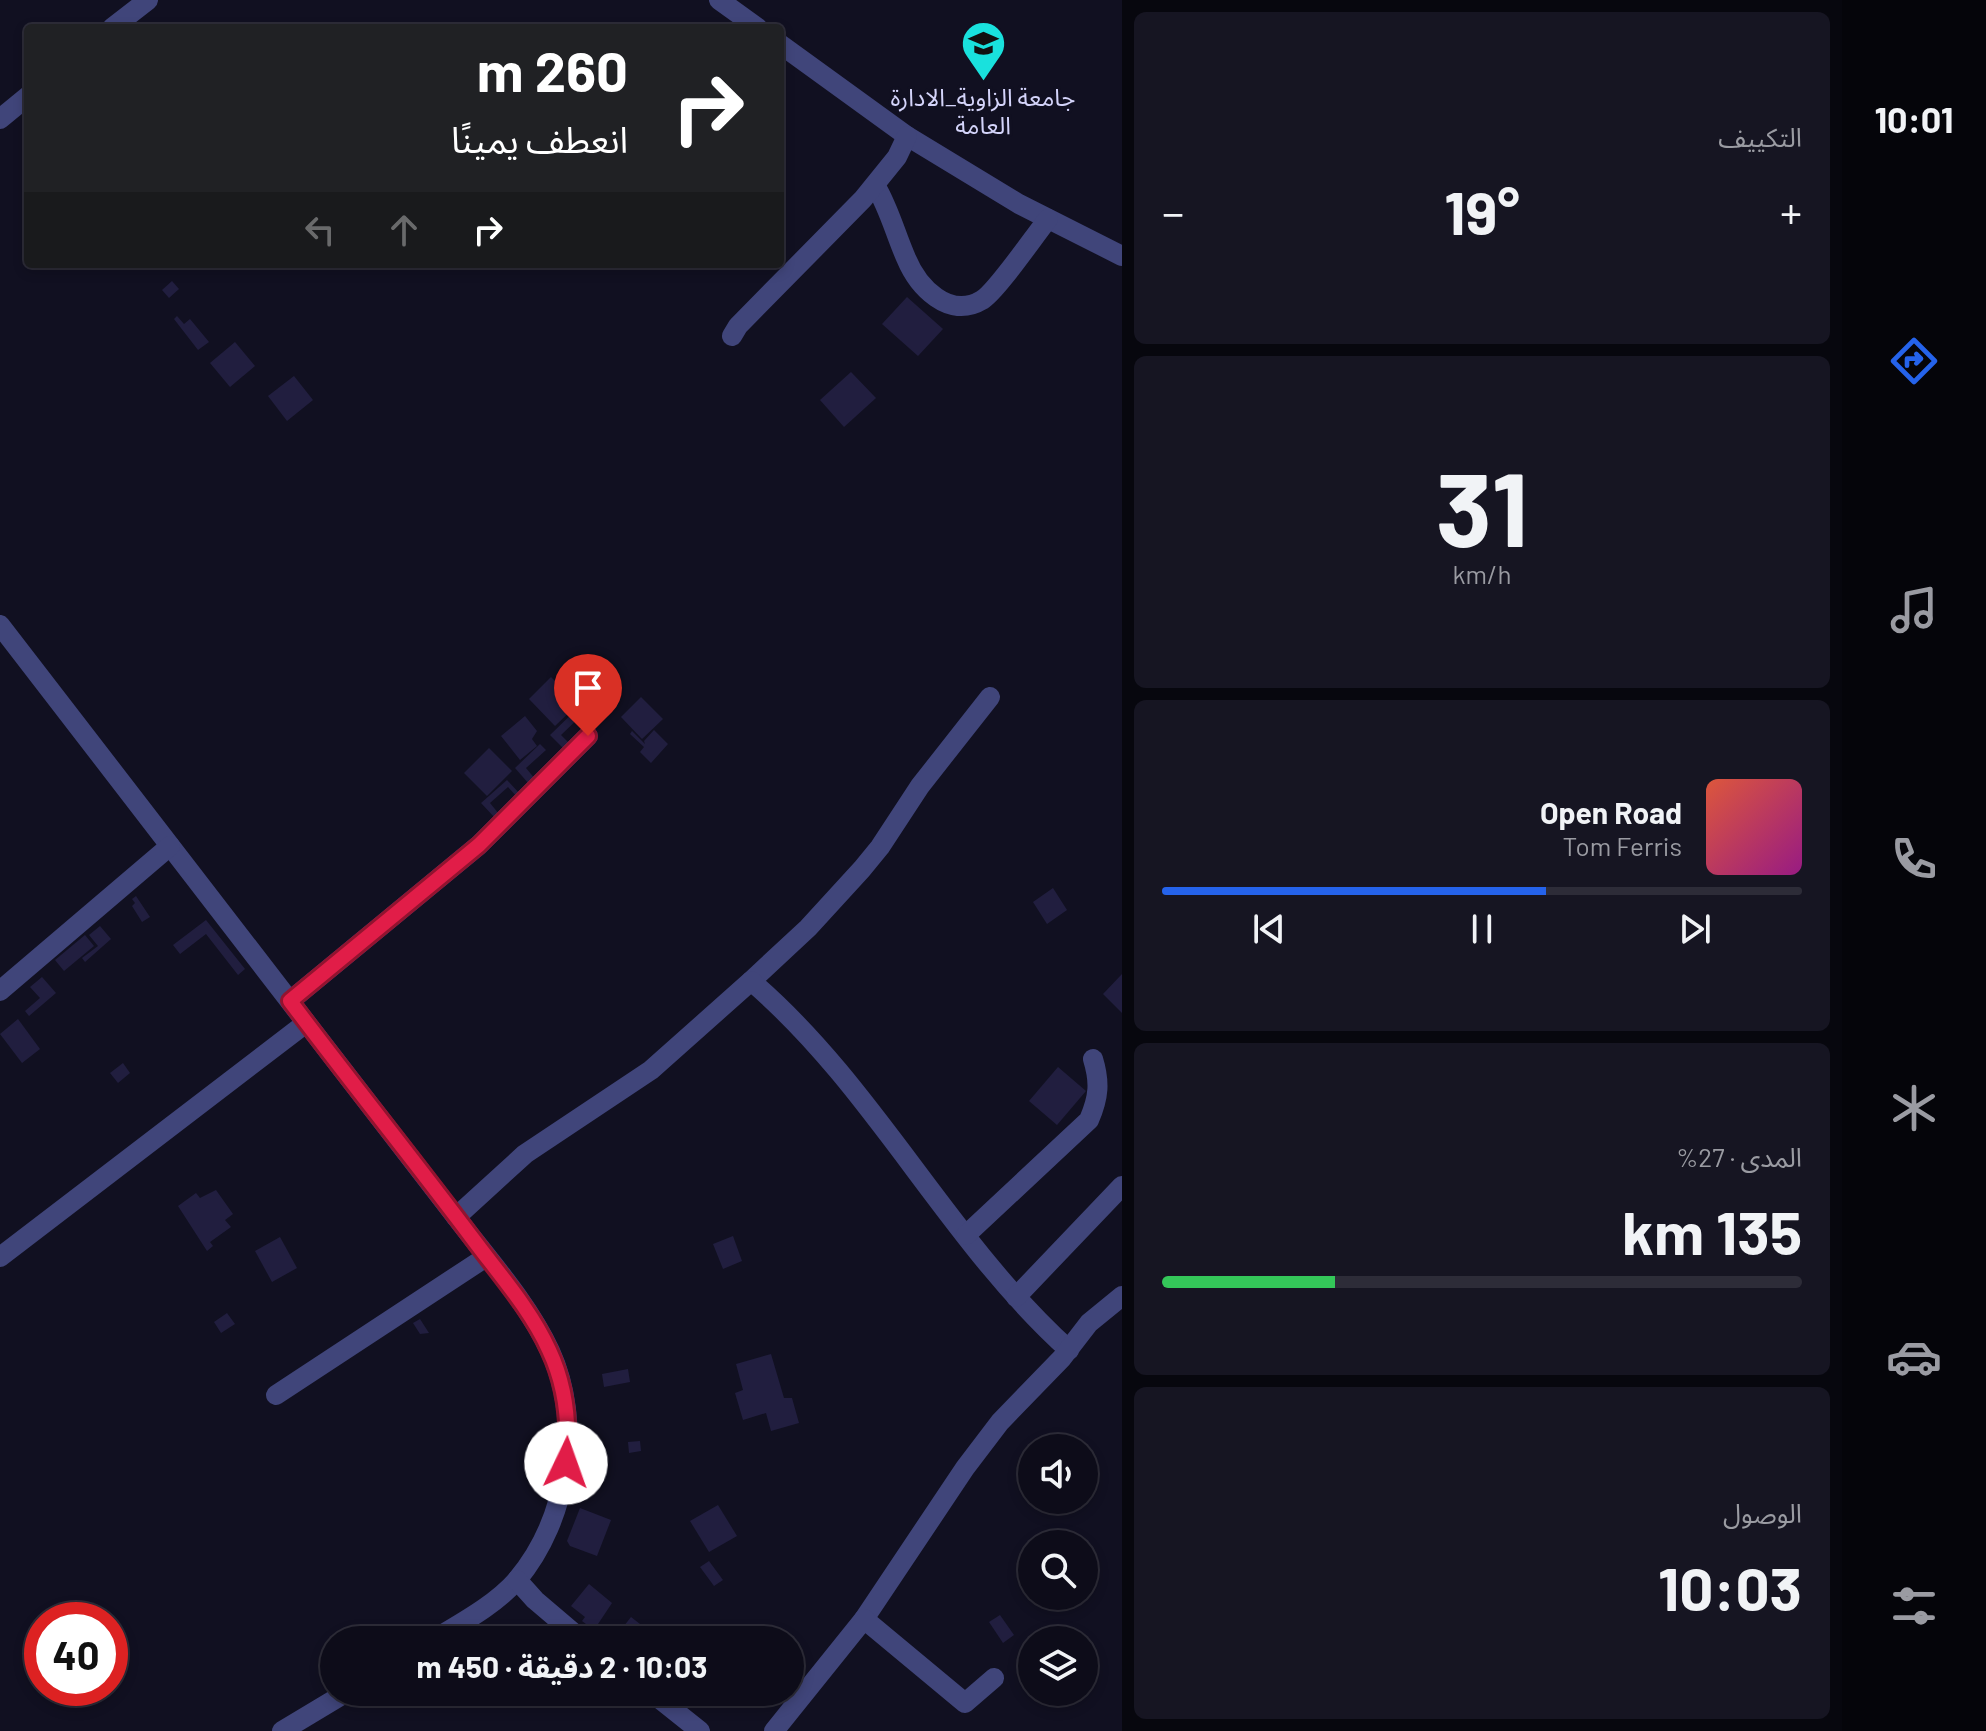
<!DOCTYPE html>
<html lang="ar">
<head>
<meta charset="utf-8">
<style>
  body { margin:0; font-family:Barlow,"Noto Sans Arabic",sans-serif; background:#161522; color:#f1f3f6; direction:rtl; height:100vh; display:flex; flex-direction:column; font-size:30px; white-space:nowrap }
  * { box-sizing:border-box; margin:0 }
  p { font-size:26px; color:#9a9ba2 }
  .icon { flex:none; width:44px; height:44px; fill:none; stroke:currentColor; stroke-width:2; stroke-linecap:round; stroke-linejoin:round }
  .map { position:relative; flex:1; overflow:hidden; direction:ltr }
  .side { display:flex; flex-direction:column; gap:12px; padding:12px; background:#07070e; width:720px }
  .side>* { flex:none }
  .top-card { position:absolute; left:24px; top:24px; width:760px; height:244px; border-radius:8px; box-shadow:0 4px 12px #0003,0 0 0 2px #2d2c38; direction:rtl; background:#202124; color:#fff; overflow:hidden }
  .controls { position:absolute; left:1018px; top:1434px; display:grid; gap:16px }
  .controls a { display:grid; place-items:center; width:80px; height:80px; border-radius:50%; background:#0d0c19; box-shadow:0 4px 12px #0003,0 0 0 2px #2d2c38; font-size:40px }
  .speed { position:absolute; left:24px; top:1602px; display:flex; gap:16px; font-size:40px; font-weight:700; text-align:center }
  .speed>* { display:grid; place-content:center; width:104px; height:104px; border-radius:50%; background:#0d0c19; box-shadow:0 4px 12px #0003,0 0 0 2px #2d2c38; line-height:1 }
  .speed .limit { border:12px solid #d22; background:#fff; color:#111 }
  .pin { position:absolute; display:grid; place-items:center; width:68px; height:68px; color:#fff; margin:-82px -34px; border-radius:50% 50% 50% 0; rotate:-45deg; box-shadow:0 0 8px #0007 }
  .pin .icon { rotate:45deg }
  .me { position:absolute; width:88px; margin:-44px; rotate:3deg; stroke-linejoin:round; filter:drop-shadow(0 0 6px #0008) }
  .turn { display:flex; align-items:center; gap:28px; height:168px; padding:0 24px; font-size:36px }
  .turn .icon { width:104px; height:104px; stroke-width:2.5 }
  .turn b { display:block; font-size:56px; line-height:68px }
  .lanes { display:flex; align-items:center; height:76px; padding:0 24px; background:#0003; justify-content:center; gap:40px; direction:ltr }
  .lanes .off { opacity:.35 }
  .big { font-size:60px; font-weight:700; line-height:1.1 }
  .side .card { flex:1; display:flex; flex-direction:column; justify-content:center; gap:12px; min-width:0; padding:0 28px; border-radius:12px; background:#161522 }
  .side .dial { align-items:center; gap:0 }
  .dial b { font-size:104px; line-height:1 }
  .song { display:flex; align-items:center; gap:24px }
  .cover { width:96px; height:96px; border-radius:12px; background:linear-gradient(135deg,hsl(10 70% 55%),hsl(310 70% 35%)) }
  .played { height:8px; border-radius:4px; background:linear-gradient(90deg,#2563eb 60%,#2d2c38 60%) }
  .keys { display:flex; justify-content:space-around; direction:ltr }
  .heat { display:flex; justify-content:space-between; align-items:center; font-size:44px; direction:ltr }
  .charge { height:12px; border-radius:6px; background:linear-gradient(90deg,#34c759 27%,#2d2c38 0) }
  .trip { position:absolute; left:320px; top:1626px; width:484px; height:80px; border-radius:40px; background:#0d0c19; box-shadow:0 4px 12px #0003,0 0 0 2px #2d2c38; font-weight:700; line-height:80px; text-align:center; direction:rtl }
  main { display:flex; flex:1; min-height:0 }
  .dock { display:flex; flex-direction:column; width:144px; justify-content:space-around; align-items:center; background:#05050a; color:#9a9ba2 }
  .dock .icon { width:56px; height:56px }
  .dock .selected { color:#2563eb }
  .dock b { font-size:36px; color:#f1f3f6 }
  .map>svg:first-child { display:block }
  .building { fill:#211e3f }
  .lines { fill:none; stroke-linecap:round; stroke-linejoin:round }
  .minor { stroke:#40457a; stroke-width:20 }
  .route-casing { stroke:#92132f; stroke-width:20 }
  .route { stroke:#e11d48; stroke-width:14 }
  .labels { text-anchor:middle; stroke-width:6; stroke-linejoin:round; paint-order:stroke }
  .poi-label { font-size:24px; fill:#d4d4fa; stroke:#111021 }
</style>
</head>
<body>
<main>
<nav class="dock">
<b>10:01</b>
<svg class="icon selected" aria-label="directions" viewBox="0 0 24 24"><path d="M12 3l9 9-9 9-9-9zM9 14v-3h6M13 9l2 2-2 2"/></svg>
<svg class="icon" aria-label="music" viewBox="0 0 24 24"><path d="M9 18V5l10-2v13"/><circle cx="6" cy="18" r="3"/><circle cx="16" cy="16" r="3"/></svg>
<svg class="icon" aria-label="phone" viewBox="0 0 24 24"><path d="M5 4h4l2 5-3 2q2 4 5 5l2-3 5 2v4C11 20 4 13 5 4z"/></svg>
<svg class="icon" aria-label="climate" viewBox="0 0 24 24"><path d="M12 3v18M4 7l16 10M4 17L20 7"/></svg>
<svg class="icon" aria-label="car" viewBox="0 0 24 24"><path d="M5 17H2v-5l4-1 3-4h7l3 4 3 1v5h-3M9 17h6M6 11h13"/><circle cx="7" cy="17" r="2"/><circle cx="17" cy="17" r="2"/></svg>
<svg class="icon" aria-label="filters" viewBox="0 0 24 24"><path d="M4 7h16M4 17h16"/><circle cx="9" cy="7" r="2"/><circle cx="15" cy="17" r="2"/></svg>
</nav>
<section class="side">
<div class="card"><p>التكييف</p>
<div class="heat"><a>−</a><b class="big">19°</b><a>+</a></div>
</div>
<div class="card dial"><b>31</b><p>km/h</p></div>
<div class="card">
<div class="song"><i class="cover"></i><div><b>Open Road</b><p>Tom Ferris</p></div></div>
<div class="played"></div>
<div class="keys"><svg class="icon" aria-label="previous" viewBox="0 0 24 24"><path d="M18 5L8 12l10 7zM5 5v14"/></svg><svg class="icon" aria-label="pause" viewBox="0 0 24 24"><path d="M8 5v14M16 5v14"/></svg><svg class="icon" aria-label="next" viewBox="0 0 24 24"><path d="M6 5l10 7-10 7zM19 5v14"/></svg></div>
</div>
<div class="card"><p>المدى · 27%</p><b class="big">135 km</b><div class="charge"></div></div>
<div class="card"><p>الوصول</p><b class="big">10:03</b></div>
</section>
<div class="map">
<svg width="1122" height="1731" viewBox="0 0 1122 1731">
  <rect width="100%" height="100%" fill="#111021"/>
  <g class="building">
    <polygon points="172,281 179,289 169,298 162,290"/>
    <polygon points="907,297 943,329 918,356 882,324"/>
    <polygon points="177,316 184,324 190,319 209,342 198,350 174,319"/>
    <polygon points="235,342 255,366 230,387 210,363"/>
    <polygon points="851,372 876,398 844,427 820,400"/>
    <polygon points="294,376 313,400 287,421 268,396"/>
    <polygon points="551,677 578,704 555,726 529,699"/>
    <polygon points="641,697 663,719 642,739 621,717"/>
    <polygon points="581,705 586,711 561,735 570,744 565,750 550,735"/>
    <polygon points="525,716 537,731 532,739 537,746 520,760 501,736"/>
    <polygon points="654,730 668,744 651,763 640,752 644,747 630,734 632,731 645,744 644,741"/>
    <polygon points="540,744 546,750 526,768 535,779 529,784 515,768"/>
    <polygon points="489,748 512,771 487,796 464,773"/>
    <polygon points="507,780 520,794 517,797 508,787 490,803 499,814 495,818 481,803"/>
    <polygon points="1053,888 1067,910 1047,924 1033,902"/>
    <polygon points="136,896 150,917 142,922 132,906 135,903 132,899"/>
    <polygon points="206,920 245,969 238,975 206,934 180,954 173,945"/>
    <polygon points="100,926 111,939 85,962 82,958 98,946 89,935"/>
    <polygon points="85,935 94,946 64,971 55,960"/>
    <polygon points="1122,974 1122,1013 1103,994"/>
    <polygon points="42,977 56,993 29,1016 25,1011 40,998 30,987"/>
    <polygon points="18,1019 40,1049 22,1063 0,1034"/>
    <polygon points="123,1063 130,1073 118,1083 110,1073"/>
    <polygon points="1058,1067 1086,1091 1057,1125 1029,1101"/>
    <polygon points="216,1190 233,1214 225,1220 231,1227 210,1242 213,1246 207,1251 178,1206 196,1193 200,1198"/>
    <polygon points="733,1236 742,1261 723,1269 713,1244"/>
    <polygon points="280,1237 297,1268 272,1282 255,1251"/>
    <polygon points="227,1313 235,1324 221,1333 214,1322"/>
    <polygon points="420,1319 429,1333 420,1334 413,1323"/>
    <polygon points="771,1354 784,1398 792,1398 799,1423 771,1431 766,1413 743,1420 735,1393 743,1390 736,1364"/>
    <polygon points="628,1369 630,1382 604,1387 602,1374"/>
    <polygon points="640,1441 641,1451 629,1453 628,1442"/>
    <polygon points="718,1505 737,1536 709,1552 690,1521"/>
    <polygon points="580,1508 611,1520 597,1556 570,1546 567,1541"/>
    <polygon points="709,1561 723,1580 714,1586 700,1567"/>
    <polygon points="589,1584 612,1603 594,1630 582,1621 585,1617 571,1606"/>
    <polygon points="1000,1615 1014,1635 1003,1643 989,1622"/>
    <polygon points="631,1617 658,1638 657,1640 613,1640"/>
  </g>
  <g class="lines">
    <g class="minor">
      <polyline points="719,0 758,28"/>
      <polyline points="112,28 148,0"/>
      <polyline points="780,44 907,136 1019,204 1122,256"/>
      <polyline points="0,119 28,96"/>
      <path d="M875,185C889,208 895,233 906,258C918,287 949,320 982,300C996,292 1035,235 1048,219"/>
      <polyline points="732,336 738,326 863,199 897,157 907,136"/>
      <path d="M0,625L456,1217C488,1259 527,1302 550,1351C583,1423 568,1519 517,1580C495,1605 461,1623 433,1640"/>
      <polyline points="751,981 808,928 862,869 880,847 920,786 990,697"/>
      <polyline points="0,991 170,846"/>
      <polyline points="290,1001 479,845 588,736"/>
      <path d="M456,1217L525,1154L651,1070L751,981C875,1087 948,1241 1069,1350"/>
      <path d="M966,1235L1089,1120C1099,1097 1100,1082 1093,1059"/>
      <polyline points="0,1257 306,1023"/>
      <polyline points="1016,1297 1122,1186"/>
      <polyline points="276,1395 486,1257"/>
      <polyline points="517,1580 535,1600 582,1640"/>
      <polyline points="864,1619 965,1468 1000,1422 1062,1358 1089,1323 1122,1296"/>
      <polyline points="651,1692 700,1731"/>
      <polyline points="282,1731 347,1692"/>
      <polyline points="774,1731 864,1619 965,1703 994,1678"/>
    </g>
  </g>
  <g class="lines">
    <defs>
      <path id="route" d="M566,1463C570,1424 566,1386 549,1350C531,1310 499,1274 473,1239C413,1159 350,1081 290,1001L479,845L588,736"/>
    </defs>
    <use href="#route" class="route-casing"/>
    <use href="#route" class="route"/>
  </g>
  <defs>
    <symbol id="university-pin" viewBox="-11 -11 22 30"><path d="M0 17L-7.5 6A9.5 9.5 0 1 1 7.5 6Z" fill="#19e1dd" stroke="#111021"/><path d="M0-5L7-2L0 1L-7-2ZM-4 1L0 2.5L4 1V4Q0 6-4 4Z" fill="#111"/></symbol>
  </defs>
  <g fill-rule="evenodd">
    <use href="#university-pin" x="958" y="18" width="51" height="69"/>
  </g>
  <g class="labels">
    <g class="poi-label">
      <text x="983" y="106">جامعة الزاوية_الادارة<tspan x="983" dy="28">العامة</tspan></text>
    </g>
  </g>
</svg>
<div class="controls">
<a><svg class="icon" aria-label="sound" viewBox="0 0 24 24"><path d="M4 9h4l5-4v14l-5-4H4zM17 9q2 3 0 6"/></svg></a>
<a><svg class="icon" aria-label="search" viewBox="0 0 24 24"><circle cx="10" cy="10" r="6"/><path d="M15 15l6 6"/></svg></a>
<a><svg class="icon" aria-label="layers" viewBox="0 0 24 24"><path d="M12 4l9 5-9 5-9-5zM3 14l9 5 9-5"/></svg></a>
</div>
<div class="speed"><div class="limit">40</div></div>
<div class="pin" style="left:588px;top:736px;background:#d93025"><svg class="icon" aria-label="arrive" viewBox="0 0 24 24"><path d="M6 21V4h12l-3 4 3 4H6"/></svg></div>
<svg class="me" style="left:566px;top:1463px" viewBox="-20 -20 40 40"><circle r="19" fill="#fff"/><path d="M0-13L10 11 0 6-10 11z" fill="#e11d48"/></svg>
<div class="trip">10:03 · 2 دقيقة · 450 m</div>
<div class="top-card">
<div class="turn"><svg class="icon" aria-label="right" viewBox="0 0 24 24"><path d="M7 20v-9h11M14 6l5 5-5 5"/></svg><div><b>260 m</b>انعطف يمينًا</div></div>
<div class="lanes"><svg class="icon off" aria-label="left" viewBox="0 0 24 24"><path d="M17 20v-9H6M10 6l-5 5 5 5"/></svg><svg class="icon off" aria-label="ahead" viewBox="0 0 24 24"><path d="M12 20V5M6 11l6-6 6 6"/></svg><svg class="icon" aria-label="right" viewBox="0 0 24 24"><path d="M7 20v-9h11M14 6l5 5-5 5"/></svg></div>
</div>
</div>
</main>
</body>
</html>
